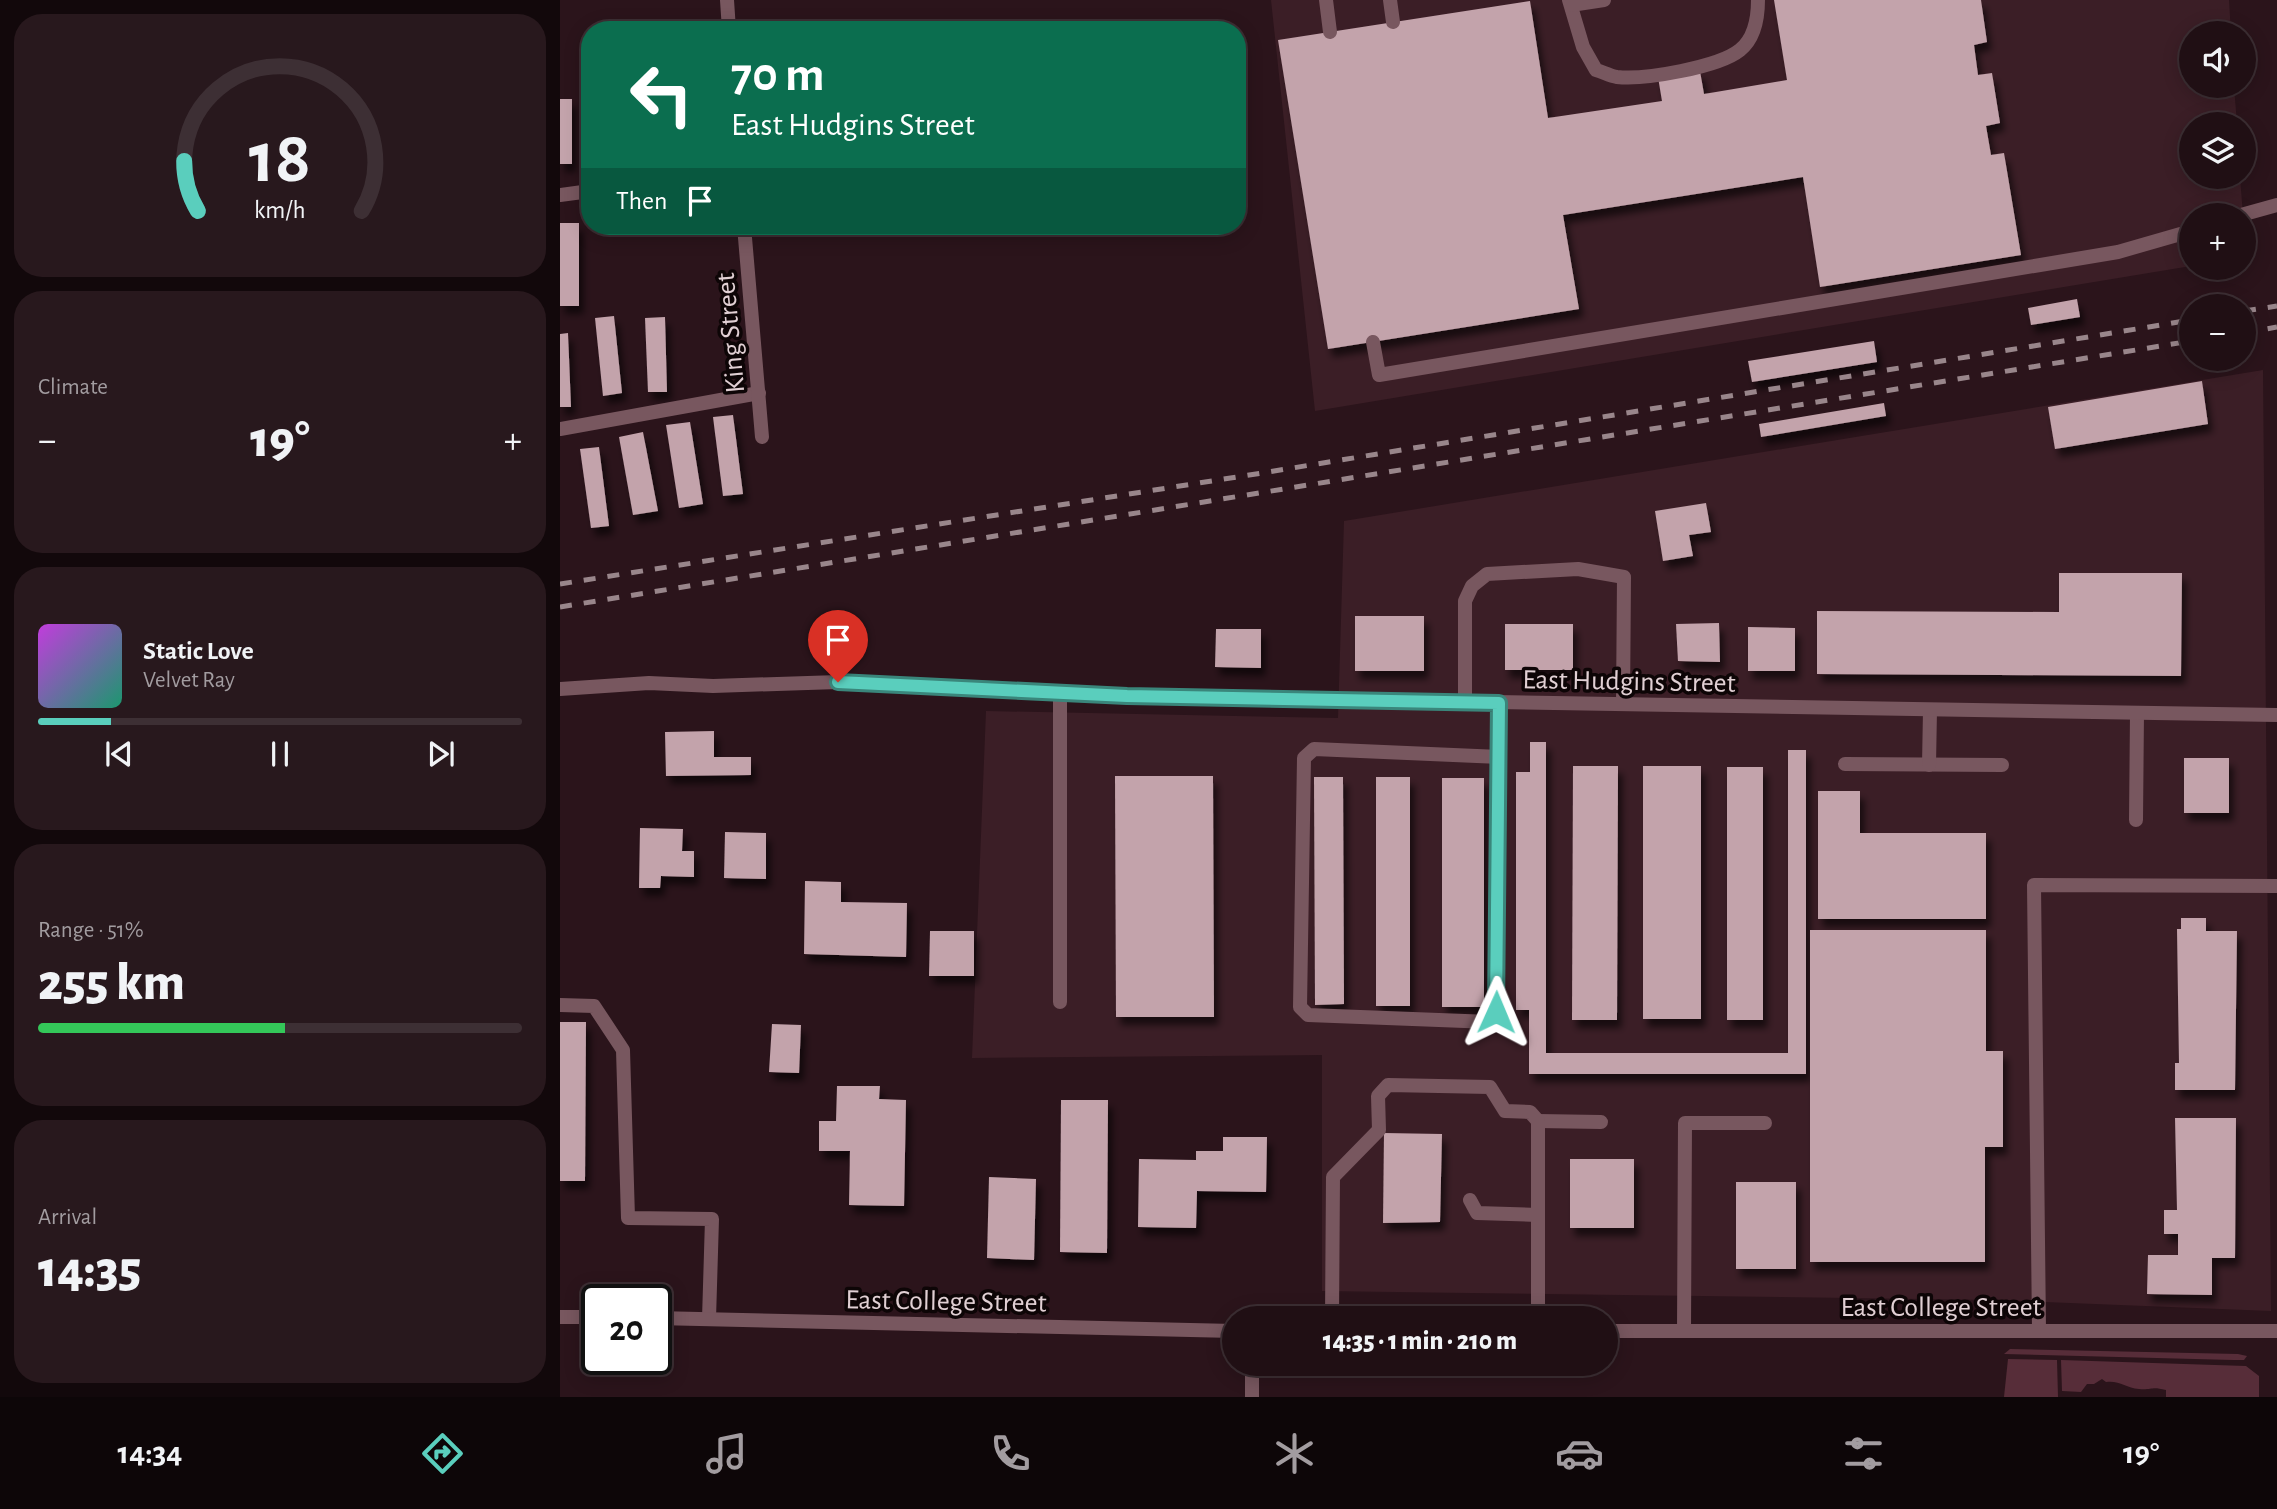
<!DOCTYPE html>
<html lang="en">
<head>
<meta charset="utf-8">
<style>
  body { margin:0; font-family:"Alegreya Sans",sans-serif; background:#28181d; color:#f1f3f6; height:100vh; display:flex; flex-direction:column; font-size:26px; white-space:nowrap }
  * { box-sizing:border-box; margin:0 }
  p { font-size:23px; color:#a29ca0 }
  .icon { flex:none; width:38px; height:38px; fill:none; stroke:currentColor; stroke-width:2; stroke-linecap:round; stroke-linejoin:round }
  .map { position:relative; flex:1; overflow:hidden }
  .side { display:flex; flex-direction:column; gap:14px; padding:14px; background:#12080b; width:560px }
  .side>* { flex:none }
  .hud { position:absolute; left:21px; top:21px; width:665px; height:214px; border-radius:28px; box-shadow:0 4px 18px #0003,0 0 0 2px #3d2f34; background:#0b6e4f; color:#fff; overflow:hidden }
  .tools { position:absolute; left:1619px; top:21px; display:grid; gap:14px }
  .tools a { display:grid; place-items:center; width:77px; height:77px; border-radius:50%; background:#200f14; box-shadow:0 4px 18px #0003,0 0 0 2px #3d2f34; font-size:35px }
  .speed { position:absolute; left:21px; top:1284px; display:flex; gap:14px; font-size:35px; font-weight:700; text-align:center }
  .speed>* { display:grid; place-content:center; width:91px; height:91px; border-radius:50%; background:#200f14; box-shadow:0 4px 18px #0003,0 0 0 2px #3d2f34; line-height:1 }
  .speed .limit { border:4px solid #111; border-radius:10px; background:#fff; color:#111 }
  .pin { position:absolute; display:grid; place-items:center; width:60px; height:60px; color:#fff; margin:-72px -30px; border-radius:50% 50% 50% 0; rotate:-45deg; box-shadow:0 0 7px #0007 }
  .pin .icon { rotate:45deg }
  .me { position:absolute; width:77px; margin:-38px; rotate:1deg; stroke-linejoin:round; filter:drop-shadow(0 0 5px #0008) }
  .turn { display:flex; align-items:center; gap:24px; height:147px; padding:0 35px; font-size:32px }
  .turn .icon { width:91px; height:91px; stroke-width:2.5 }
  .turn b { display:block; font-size:49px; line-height:60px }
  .then { display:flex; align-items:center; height:66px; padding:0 35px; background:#0003; gap:14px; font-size:26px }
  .big { font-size:52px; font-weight:800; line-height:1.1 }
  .side .tile { flex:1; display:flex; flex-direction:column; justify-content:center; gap:10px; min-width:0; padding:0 24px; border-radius:28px; background:#28181d }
  .side .dial { align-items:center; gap:0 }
  .dial svg { height:182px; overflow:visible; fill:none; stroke:#3d2f34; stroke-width:7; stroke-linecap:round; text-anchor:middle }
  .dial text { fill:#f1f3f6; stroke:none }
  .song { display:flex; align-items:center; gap:21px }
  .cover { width:84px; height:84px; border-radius:10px; background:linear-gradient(135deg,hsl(290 70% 55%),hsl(160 70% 35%)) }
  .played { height:7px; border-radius:4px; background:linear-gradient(90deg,#5acebd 15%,#3d2f34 15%) }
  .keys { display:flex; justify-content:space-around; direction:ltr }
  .heat { display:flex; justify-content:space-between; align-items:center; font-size:38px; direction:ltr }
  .charge { height:10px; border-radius:5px; background:linear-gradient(90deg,#34c759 51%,#3d2f34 0) }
  .trip { position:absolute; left:662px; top:1306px; width:396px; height:70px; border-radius:35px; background:#200f14; box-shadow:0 4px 18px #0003,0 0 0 2px #3d2f34; font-weight:800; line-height:70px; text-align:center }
  .tabs { display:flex; height:112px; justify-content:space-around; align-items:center; background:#0d0608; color:#a29ca0 }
  .tabs .icon { width:49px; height:49px }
  .tabs .current { color:#5acebd }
  .tabs b { font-size:32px; color:#f1f3f6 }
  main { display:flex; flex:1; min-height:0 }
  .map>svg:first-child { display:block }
  .built { fill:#3b1e26 }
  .green { fill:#572d39 }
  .building { fill:#c3a3ab; filter:url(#shadow) }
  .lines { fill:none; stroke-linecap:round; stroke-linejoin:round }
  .lane { stroke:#78575f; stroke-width:14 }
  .street { stroke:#78575f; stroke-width:14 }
  .rail { stroke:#99868b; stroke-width:5; stroke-dasharray:12 12; stroke-linecap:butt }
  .route-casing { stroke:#3a867b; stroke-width:18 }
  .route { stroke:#5acebd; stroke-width:12 }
  .labels { text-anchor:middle; stroke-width:7; stroke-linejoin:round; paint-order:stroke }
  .street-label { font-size:28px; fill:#e1d0d4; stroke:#0d0506 }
</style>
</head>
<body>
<main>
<section class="side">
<div class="tile dial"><svg viewBox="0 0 100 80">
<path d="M14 69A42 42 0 1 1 86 69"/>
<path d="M14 69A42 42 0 0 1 8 47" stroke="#5acebd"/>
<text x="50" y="56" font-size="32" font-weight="700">18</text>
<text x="50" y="72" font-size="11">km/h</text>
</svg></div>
<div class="tile"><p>Climate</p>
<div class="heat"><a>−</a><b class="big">19°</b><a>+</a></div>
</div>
<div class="tile">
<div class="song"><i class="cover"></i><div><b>Static Love</b><p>Velvet Ray</p></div></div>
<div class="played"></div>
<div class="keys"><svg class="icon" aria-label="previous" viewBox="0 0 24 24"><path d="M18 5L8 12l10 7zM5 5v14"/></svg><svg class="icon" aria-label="pause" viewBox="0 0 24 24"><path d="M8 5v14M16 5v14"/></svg><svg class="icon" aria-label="next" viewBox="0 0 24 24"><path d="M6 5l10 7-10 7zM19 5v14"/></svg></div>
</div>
<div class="tile"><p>Range · 51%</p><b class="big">255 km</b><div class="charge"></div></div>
<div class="tile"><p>Arrival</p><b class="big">14:35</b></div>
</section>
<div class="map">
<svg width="1717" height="1397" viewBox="0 0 1717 1397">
  <defs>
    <filter id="shadow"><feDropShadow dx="4.5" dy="8" stdDeviation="3.5" flood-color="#0009"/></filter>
  </defs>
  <rect width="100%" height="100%" fill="#2b141b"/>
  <g class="built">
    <polygon points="711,0 1669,0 1671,33 1631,33 1631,86 1674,86 1677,124 1631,124 1631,177 1680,177 1683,215 1631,215 1631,266 755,411"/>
    <polygon points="1703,370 1711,1311 1436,1300 762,1291 762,1055 412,1058 426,711 778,718 784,521"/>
  </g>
  <g class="green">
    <polygon points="1450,1349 1678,1354 1687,1356 1684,1360 1673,1360 1444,1354"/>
    <polygon points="1448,1359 1497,1360 1498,1397 1444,1397"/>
    <path d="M1501,1360L1686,1366L1699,1376V1397H1606V1390C1591,1386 1593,1390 1579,1389C1566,1388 1559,1380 1546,1382L1542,1379L1534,1384H1527L1521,1392L1502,1391Z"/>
  </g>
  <g class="building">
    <polygon points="1214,0 1421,0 1427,42 1414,45 1418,75 1432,73 1440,123 1426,126 1431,155 1444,153 1461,255 1260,287 1243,177 1003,215 1019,309 768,349 718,40 970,1 988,118 1102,101 1098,77 1140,71 1144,94 1227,80"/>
    <rect x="23" y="92" width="7" height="78"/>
    <rect x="0" y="99" width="12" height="65"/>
    <rect x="0" y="223" width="19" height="83"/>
    <polygon points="1517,299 1520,317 1471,325 1468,308"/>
    <polygon points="54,316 62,393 43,396 35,318"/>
    <polygon points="105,317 107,392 88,392 85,318"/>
    <polygon points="8,333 11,407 0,407 0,334"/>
    <polygon points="1314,341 1317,362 1192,382 1188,361"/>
    <polygon points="1642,381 1648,424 1495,449 1488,407"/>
    <polygon points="1324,403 1326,416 1201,437 1199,424"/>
    <polygon points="173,415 183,494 163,496 153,417"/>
    <polygon points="130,422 143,504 119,508 106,425"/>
    <polygon points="83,432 98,511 73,515 59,437"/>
    <polygon points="39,447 49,526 31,528 20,449"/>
    <polygon points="1146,503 1151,532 1129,535 1133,556 1103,561 1095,511"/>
    <polygon points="1499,573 1622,573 1621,676 1257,674 1257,611 1499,612"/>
    <rect x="795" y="616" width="69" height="55"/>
    <polygon points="1159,623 1160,662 1118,661 1116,624"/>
    <rect x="945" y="624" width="68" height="46"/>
    <polygon points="1188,627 1235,628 1235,671 1188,671"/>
    <polygon points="656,629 701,629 701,668 655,667"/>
    <polygon points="154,731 154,757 191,757 191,775 106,776 105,732"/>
    <polygon points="970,742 986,742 986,1053 1228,1053 1228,750 1246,750 1246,1074 969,1074 969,1010 956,1010 956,772 970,772"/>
    <rect x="1624" y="758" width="45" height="55"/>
    <polygon points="1013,766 1058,766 1057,1020 1012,1020"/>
    <rect x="1083" y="766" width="58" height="253"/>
    <rect x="1167" y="767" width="36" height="253"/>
    <polygon points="555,776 653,776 654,1017 556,1017"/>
    <polygon points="754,777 783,777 784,1004 755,1005"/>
    <rect x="816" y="777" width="34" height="229"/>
    <rect x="882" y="778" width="42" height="229"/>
    <polygon points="1258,791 1300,791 1300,833 1426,833 1426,919 1258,919"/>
    <polygon points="80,828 123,829 122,851 134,851 134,877 101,876 100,888 79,888"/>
    <polygon points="165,832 206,833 206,879 164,878"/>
    <polygon points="245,881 281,882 281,902 347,903 346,957 244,954"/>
    <polygon points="1621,918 1646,918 1646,931 1677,931 1675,1090 1615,1090 1615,1063 1619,1063 1617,929 1621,929"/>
    <polygon points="1250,930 1426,930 1426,1051 1443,1051 1443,1147 1425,1147 1425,1262 1250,1262"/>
    <polygon points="370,931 414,931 414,976 369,976"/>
    <polygon points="0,1022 26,1022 25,1181 0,1181"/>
    <polygon points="212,1024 241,1025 239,1073 209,1072"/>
    <polygon points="277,1086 320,1086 319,1099 346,1100 344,1206 289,1205 290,1151 259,1151 259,1121 276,1121"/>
    <polygon points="501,1100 548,1100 547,1253 500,1252"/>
    <polygon points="1615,1118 1676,1118 1675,1258 1652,1258 1652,1295 1587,1294 1588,1255 1618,1255 1618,1234 1604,1234 1604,1210 1617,1210"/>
    <polygon points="824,1133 882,1134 880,1222 823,1223"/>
    <polygon points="663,1137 707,1137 706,1192 637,1191 636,1228 578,1227 579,1159 636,1160 636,1151 663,1151"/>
    <rect x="1010" y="1159" width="64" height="69"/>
    <polygon points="429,1177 476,1179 474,1260 427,1258"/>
    <rect x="1176" y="1182" width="60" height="87"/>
  </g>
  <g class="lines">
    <g class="lane">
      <polyline points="766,0 770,32"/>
      <polyline points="830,0 833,22"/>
      <path d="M1009,0L1023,47L1036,70C1043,72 1050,76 1057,77C1085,80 1159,67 1180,50C1195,38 1198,18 1198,0"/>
      <polyline points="1011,5 1044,0"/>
      <polyline points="0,195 30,191"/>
      <polyline points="1681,215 1717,205"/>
      <polyline points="813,342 819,375 1558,252 1631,231"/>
      <polyline points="0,429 199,393"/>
      <polyline points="500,693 500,1002"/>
      <polyline points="905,703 905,601 912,586 927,574 1018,569 1064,577 1063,704"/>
      <polyline points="939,703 936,1012 931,1022 748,1015 740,1007 744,758 754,749 940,757"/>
      <polyline points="1285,764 1442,765"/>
      <polyline points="1369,765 1370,710"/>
      <polyline points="1576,820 1577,713"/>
      <polyline points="0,1005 34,1006 63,1050 68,1218 152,1219 149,1319"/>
      <polyline points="978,1121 1041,1122"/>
      <polyline points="910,1200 917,1213 978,1215"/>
      <polyline points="772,1318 773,1177 819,1130 818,1096 828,1085 930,1087 945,1111 970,1112 978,1121 978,1318"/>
      <polyline points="1479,1330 1474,885 1717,886"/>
      <polyline points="1124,1331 1125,1123 1205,1123"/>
    </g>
    <g class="street">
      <polyline points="167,0 169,30"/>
      <polyline points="184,226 202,437"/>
      <polyline points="0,689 89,683 153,686 278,682 567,696 1717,715"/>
      <polyline points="0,1317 37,1317"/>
      <polyline points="96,1318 674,1331"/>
      <polyline points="1045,1331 1717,1331"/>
      <polyline points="692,1397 692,1363"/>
    </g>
    <g class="rail">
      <polyline points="1684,311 1717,306"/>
      <polyline points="1684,333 1717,327"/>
      <polyline points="0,584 702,473 1631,320"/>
      <polyline points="0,607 1631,341"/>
    </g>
  </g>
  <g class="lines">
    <defs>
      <polyline id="route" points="278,682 567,696 939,703 936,1012"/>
    </defs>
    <use href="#route" class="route-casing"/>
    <use href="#route" class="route"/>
  </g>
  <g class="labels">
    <g class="street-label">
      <text transform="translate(169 333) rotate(-95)" y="10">King Street</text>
      <text transform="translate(1069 680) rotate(1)" y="10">East Hudgins Street</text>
      <text transform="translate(386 1300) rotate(1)" y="10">East College Street</text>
      <text x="1381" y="1316">East College Street</text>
    </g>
  </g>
</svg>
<div class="tools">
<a><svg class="icon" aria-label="sound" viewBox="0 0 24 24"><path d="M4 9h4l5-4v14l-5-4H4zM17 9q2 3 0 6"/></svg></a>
<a><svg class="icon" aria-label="layers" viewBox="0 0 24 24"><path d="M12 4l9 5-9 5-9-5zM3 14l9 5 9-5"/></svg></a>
<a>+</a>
<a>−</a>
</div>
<div class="speed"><div class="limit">20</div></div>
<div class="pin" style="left:278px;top:682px;background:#d93025"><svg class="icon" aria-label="arrive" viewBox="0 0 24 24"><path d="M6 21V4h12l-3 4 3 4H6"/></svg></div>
<svg class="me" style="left:936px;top:1012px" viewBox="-20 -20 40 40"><path d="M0-17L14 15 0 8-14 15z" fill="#5acebd" stroke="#fff" stroke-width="4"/></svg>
<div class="trip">14:35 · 1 min · 210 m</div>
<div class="hud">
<div class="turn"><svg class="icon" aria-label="left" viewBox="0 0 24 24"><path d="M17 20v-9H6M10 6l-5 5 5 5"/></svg><div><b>70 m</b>East Hudgins Street</div></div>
<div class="then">Then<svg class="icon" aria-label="arrive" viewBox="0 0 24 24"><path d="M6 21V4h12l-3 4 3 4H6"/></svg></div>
</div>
</div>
</main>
<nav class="tabs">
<b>14:34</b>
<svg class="icon current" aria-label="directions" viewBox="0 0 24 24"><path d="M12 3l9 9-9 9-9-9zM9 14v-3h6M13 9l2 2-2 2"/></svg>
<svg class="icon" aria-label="music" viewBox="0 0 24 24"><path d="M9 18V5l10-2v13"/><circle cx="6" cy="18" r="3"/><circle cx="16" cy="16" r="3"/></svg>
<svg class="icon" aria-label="phone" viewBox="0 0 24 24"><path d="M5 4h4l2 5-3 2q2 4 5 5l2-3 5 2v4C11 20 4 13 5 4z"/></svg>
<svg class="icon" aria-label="climate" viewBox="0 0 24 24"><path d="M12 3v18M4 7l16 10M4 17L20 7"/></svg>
<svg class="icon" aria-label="car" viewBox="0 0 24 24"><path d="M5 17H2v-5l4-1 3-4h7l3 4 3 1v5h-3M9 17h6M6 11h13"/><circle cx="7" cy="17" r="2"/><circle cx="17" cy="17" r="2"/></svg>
<svg class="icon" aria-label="filters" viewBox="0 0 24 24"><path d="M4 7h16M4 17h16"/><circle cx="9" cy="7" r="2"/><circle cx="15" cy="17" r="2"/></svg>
<b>19°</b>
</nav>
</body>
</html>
